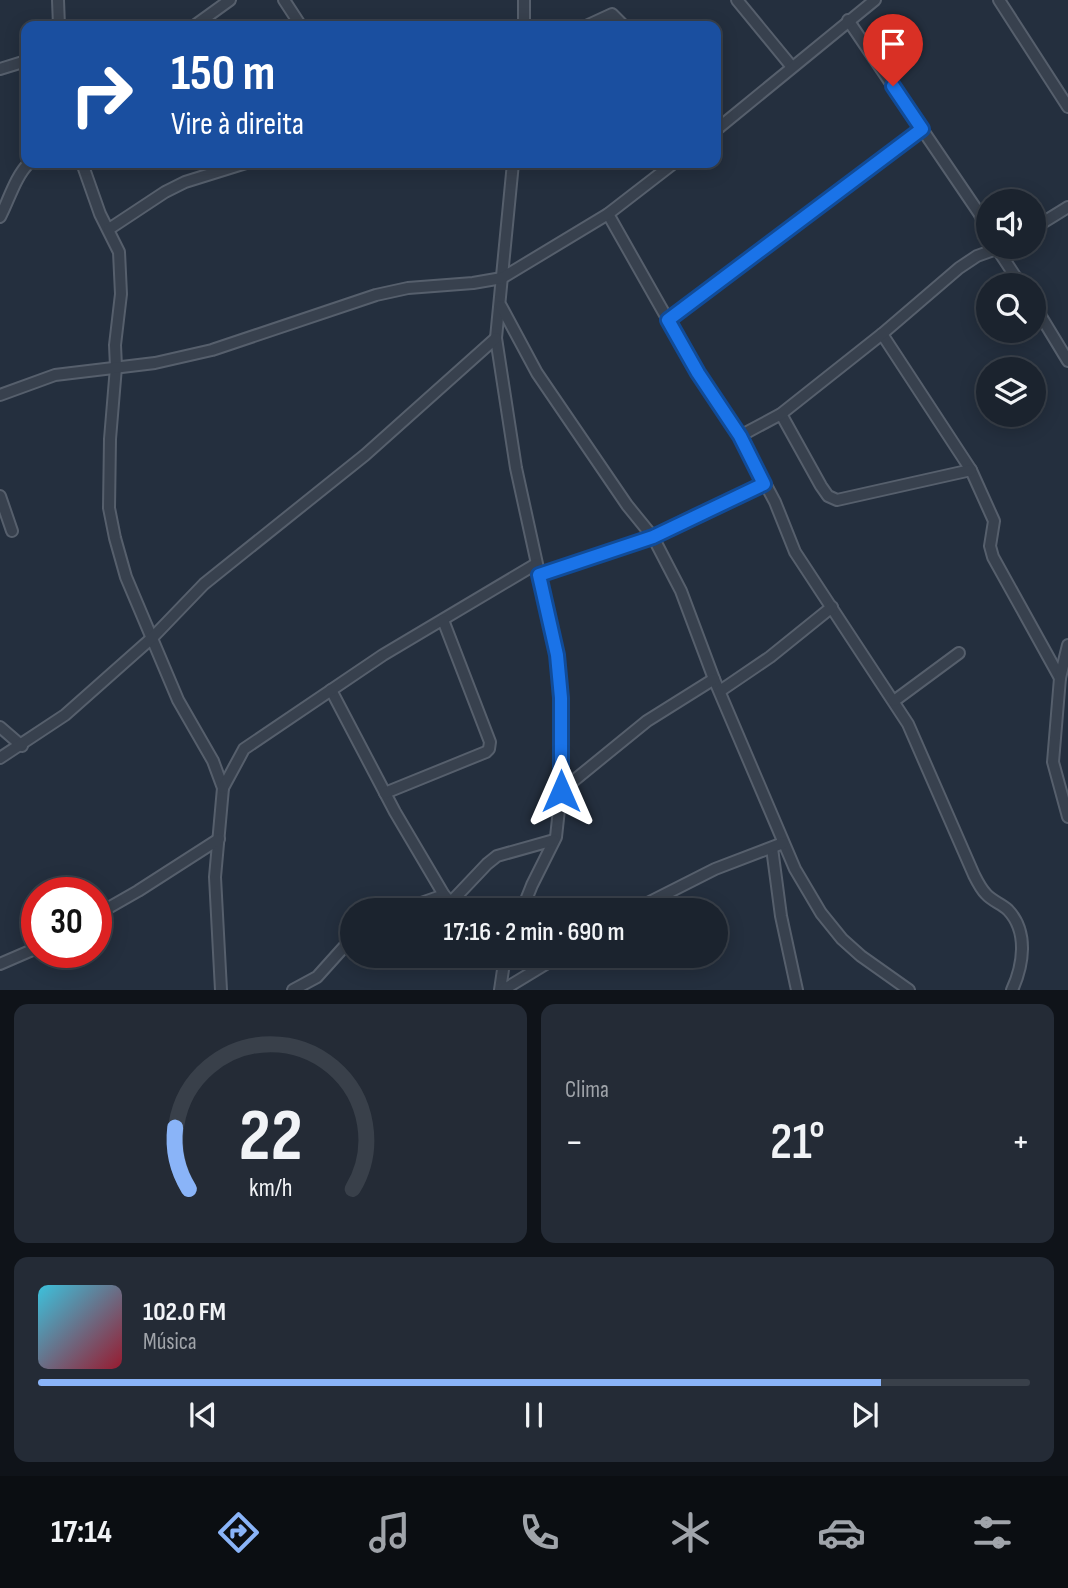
<!DOCTYPE html>
<html lang="pt">
<head>
<meta charset="utf-8">
<style>
  body { margin:0; font-family:"Sofia Sans Condensed",sans-serif; background:#242b36; color:#f1f3f6; height:100vh; display:flex; flex-direction:column; font-size:26px; white-space:nowrap }
  * { box-sizing:border-box; margin:0 }
  p { font-size:23px; color:#a0a4aa }
  .icon { flex:none; width:38px; height:38px; fill:none; stroke:currentColor; stroke-width:2; stroke-linecap:round; stroke-linejoin:round }
  .map { position:relative; height:990px; overflow:hidden }
  .sheet { display:flex; flex-direction:column; gap:14px; padding:14px; background:#0f1319; flex:1 }
  .sheet>* { flex:none }
  .top-card { position:absolute; left:21px; top:21px; width:700px; height:147px; border-radius:14px; box-shadow:0 4px 18px #0003,0 0 0 2px #39404a; background:#1a4fa0; color:#fff; overflow:hidden }
  .tools { position:absolute; left:976px; top:189px; display:grid; gap:14px }
  .tools a { display:grid; place-items:center; width:70px; height:70px; border-radius:50%; background:#1b232e; box-shadow:0 4px 18px #0003,0 0 0 2px #39404a; font-size:35px }
  .speed { position:absolute; left:21px; top:877px; display:flex; gap:14px; font-size:35px; font-weight:700; text-align:center }
  .speed>* { display:grid; place-content:center; width:91px; height:91px; border-radius:50%; background:#1b232e; box-shadow:0 4px 18px #0003,0 0 0 2px #39404a; line-height:1 }
  .speed .limit { border:10px solid #d22; background:#fff; color:#111 }
  .pin { position:absolute; display:grid; place-items:center; width:60px; height:60px; color:#fff; margin:-72px -30px; border-radius:50% 50% 50% 0; rotate:-45deg; box-shadow:0 0 7px #0007 }
  .pin .icon { rotate:45deg }
  .me { position:absolute; width:77px; margin:-38px; rotate:0deg; stroke-linejoin:round; filter:drop-shadow(0 0 5px #0008) }
  .turn { display:flex; align-items:center; gap:24px; height:147px; padding:0 35px; font-size:32px }
  .turn .icon { width:91px; height:91px; stroke-width:2.5 }
  .turn b { display:block; font-size:49px; line-height:60px }
  .big { font-size:52px; font-weight:600; line-height:1.1 }
  .sheet .tile { flex:1; display:flex; flex-direction:column; justify-content:center; gap:10px; min-width:0; padding:0 24px; border-radius:14px; background:#242b36 }
  .sheet .dial { align-items:center; gap:0 }
  .dial svg { height:182px; overflow:visible; fill:none; stroke:#39404a; stroke-width:7; stroke-linecap:round; text-anchor:middle }
  .dial text { fill:#f1f3f6; stroke:none }
  .song { display:flex; align-items:center; gap:21px }
  .cover { width:84px; height:84px; border-radius:10px; background:linear-gradient(135deg,hsl(190 70% 55%),hsl(350 70% 35%)) }
  .played { height:7px; border-radius:4px; background:linear-gradient(90deg,#8ab4f8 85%,#39404a 85%) }
  .keys { display:flex; justify-content:space-around; direction:ltr }
  .heat { display:flex; justify-content:space-between; align-items:center; font-size:38px; direction:ltr }
  .sheet .tiles { flex:1; display:grid; gap:14px; grid-template-columns:1fr 1fr }
  .tile:last-child { grid-column:span 2 }
  .trip { position:absolute; left:340px; top:898px; width:388px; height:70px; border-radius:35px; background:#1b232e; box-shadow:0 4px 18px #0003,0 0 0 2px #39404a; font-weight:600; line-height:70px; text-align:center }
  .tab-bar { display:flex; height:112px; justify-content:space-around; align-items:center; background:#0b0e12; color:#a0a4aa }
  .tab-bar .icon { width:49px; height:49px }
  .tab-bar .current { color:#8ab4f8 }
  .tab-bar b { font-size:32px; color:#f1f3f6 }
  .map>svg:first-child { display:block }
  .lines { fill:none; stroke-linecap:round; stroke-linejoin:round }
  .street-casing { stroke:#565f6c; stroke-width:14 }
  .street { stroke:#38414e; stroke-width:10 }
  .route-casing { stroke:#114b97; stroke-width:18 }
  .route { stroke:#1a73e8; stroke-width:12 }
</style>
</head>
<body>
<div class="map">
<svg width="1068" height="990" viewBox="0 0 1068 990">
  <rect width="100%" height="100%" fill="#242f3e"/>
  <g class="lines">
    <defs>
      <g id="street">
        <polyline points="58,0 59,26"/>
        <polyline points="284,0 301,26"/>
        <polyline points="737,0 792,67"/>
        <polyline points="999,0 1068,107"/>
        <polyline points="848,20 979,213 989,232"/>
        <polyline points="194,26 230,0"/>
        <polyline points="524,26 524,0"/>
        <polyline points="586,26 612,14 624,26"/>
        <polyline points="0,69 26,61"/>
        <polyline points="716,130 875,0"/>
        <polyline points="82,163 100,214 119,252 121,294 115,345 116,367 110,439 109,508 115,538 126,577 178,700 213,761 223,788 215,877 221,990"/>
        <polyline points="513,163 496,338 516,468 557,655 561,698 561,791 556,837 532,885 522,910"/>
        <path d="M608,214L698,373L740,436L775,502L795,552L908,724L974,875C977,881 981,889 986,894C992,901 1002,904 1008,910C1029,932 1023,966 1012,990"/>
        <path d="M0,217C9,200 15,177 29,163"/>
        <polyline points="1034,228 1068,207"/>
        <polyline points="109,229 165,192 185,182 246,163"/>
        <polyline points="996,247 1021,285"/>
        <polyline points="1034,305 1068,361"/>
        <polyline points="501,306 537,373 627,505 653,537 681,591 714,679 795,869 821,913 842,939 861,956 909,990"/>
        <polyline points="668,320 922,129"/>
        <polyline points="882,334 971,470 994,521 990,546 993,557 1060,678"/>
        <polyline points="0,395 55,375 155,363 212,350 376,295 408,288 473,283 502,278 608,214 674,163"/>
        <polyline points="781,414 821,486 828,496 837,500 971,470"/>
        <polyline points="740,436 781,414 882,334 959,268 977,256 1002,247"/>
        <polyline points="0,496 12,531"/>
        <polyline points="539,575 653,537 764,484"/>
        <polyline points="1068,645 1060,678 1053,762 1068,817"/>
        <polyline points="331,690 395,812 444,895 458,910"/>
        <polyline points="720,691 770,657 832,607"/>
        <polyline points="894,701 959,653"/>
        <polyline points="0,727 22,746"/>
        <polyline points="0,758 65,715 153,637 204,584 365,455 496,338"/>
        <polyline points="223,788 244,749 383,655 536,564"/>
        <polyline points="561,791 647,721 714,679"/>
        <polyline points="385,793 486,752 489,749 490,742 443,620"/>
        <polyline points="772,848 781,916 797,990"/>
        <polyline points="451,902 487,864 497,856 554,840"/>
        <polyline points="401,910 444,895"/>
        <polyline points="634,910 715,869 783,843"/>
        <polyline points="96,915 138,891 219,839"/>
        <polyline points="0,964 37,948"/>
        <polyline points="293,990 317,977 352,938"/>
        <polyline points="500,990 505,956"/>
        <polyline points="503,990 559,956"/>
      </g>
    </defs>
    <use href="#street" class="street-casing"/>
    <use href="#street" class="street"/>
  </g>
  <g class="lines">
    <defs>
      <polyline id="route" points="561,791 561,698 557,655 539,575 653,537 764,484 740,436 698,373 668,320 922,129 893,86"/>
    </defs>
    <use href="#route" class="route-casing"/>
    <use href="#route" class="route"/>
  </g>
</svg>
<div class="tools">
<a><svg class="icon" aria-label="sound" viewBox="0 0 24 24"><path d="M4 9h4l5-4v14l-5-4H4zM17 9q2 3 0 6"/></svg></a>
<a><svg class="icon" aria-label="search" viewBox="0 0 24 24"><circle cx="10" cy="10" r="6"/><path d="M15 15l6 6"/></svg></a>
<a><svg class="icon" aria-label="layers" viewBox="0 0 24 24"><path d="M12 4l9 5-9 5-9-5zM3 14l9 5 9-5"/></svg></a>
</div>
<div class="speed"><div class="limit">30</div></div>
<div class="pin" style="left:893px;top:86px;background:#d93025"><svg class="icon" aria-label="arrive" viewBox="0 0 24 24"><path d="M6 21V4h12l-3 4 3 4H6"/></svg></div>
<svg class="me" style="left:561px;top:791px" viewBox="-20 -20 40 40"><path d="M0-17L14 15 0 8-14 15z" fill="#1a73e8" stroke="#fff" stroke-width="4"/></svg>
<div class="trip">17:16 · 2 min · 690 m</div>
<div class="top-card">
<div class="turn"><svg class="icon" aria-label="right" viewBox="0 0 24 24"><path d="M7 20v-9h11M14 6l5 5-5 5"/></svg><div><b>150 m</b>Vire à direita</div></div>
</div>
</div>
<section class="sheet">
<div class="tiles">
<div class="tile dial"><svg viewBox="0 0 100 80">
<path d="M14 69A42 42 0 1 1 86 69"/>
<path d="M14 69A42 42 0 0 1 8 42" stroke="#8ab4f8"/>
<text x="50" y="56" font-size="32" font-weight="700">22</text>
<text x="50" y="72" font-size="11">km/h</text>
</svg></div>
<div class="tile"><p>Clima</p>
<div class="heat"><a>−</a><b class="big">21°</b><a>+</a></div>
</div>
<div class="tile">
<div class="song"><i class="cover"></i><div><b>102.0 FM</b><p>Música</p></div></div>
<div class="played"></div>
<div class="keys"><svg class="icon" aria-label="previous" viewBox="0 0 24 24"><path d="M18 5L8 12l10 7zM5 5v14"/></svg><svg class="icon" aria-label="pause" viewBox="0 0 24 24"><path d="M8 5v14M16 5v14"/></svg><svg class="icon" aria-label="next" viewBox="0 0 24 24"><path d="M6 5l10 7-10 7zM19 5v14"/></svg></div>
</div>
</div>
</section>
<nav class="tab-bar">
<b>17:14</b>
<svg class="icon current" aria-label="directions" viewBox="0 0 24 24"><path d="M12 3l9 9-9 9-9-9zM9 14v-3h6M13 9l2 2-2 2"/></svg>
<svg class="icon" aria-label="music" viewBox="0 0 24 24"><path d="M9 18V5l10-2v13"/><circle cx="6" cy="18" r="3"/><circle cx="16" cy="16" r="3"/></svg>
<svg class="icon" aria-label="phone" viewBox="0 0 24 24"><path d="M5 4h4l2 5-3 2q2 4 5 5l2-3 5 2v4C11 20 4 13 5 4z"/></svg>
<svg class="icon" aria-label="climate" viewBox="0 0 24 24"><path d="M12 3v18M4 7l16 10M4 17L20 7"/></svg>
<svg class="icon" aria-label="car" viewBox="0 0 24 24"><path d="M5 17H2v-5l4-1 3-4h7l3 4 3 1v5h-3M9 17h6M6 11h13"/><circle cx="7" cy="17" r="2"/><circle cx="17" cy="17" r="2"/></svg>
<svg class="icon" aria-label="filters" viewBox="0 0 24 24"><path d="M4 7h16M4 17h16"/><circle cx="9" cy="7" r="2"/><circle cx="15" cy="17" r="2"/></svg>
</nav>
</body>
</html>
